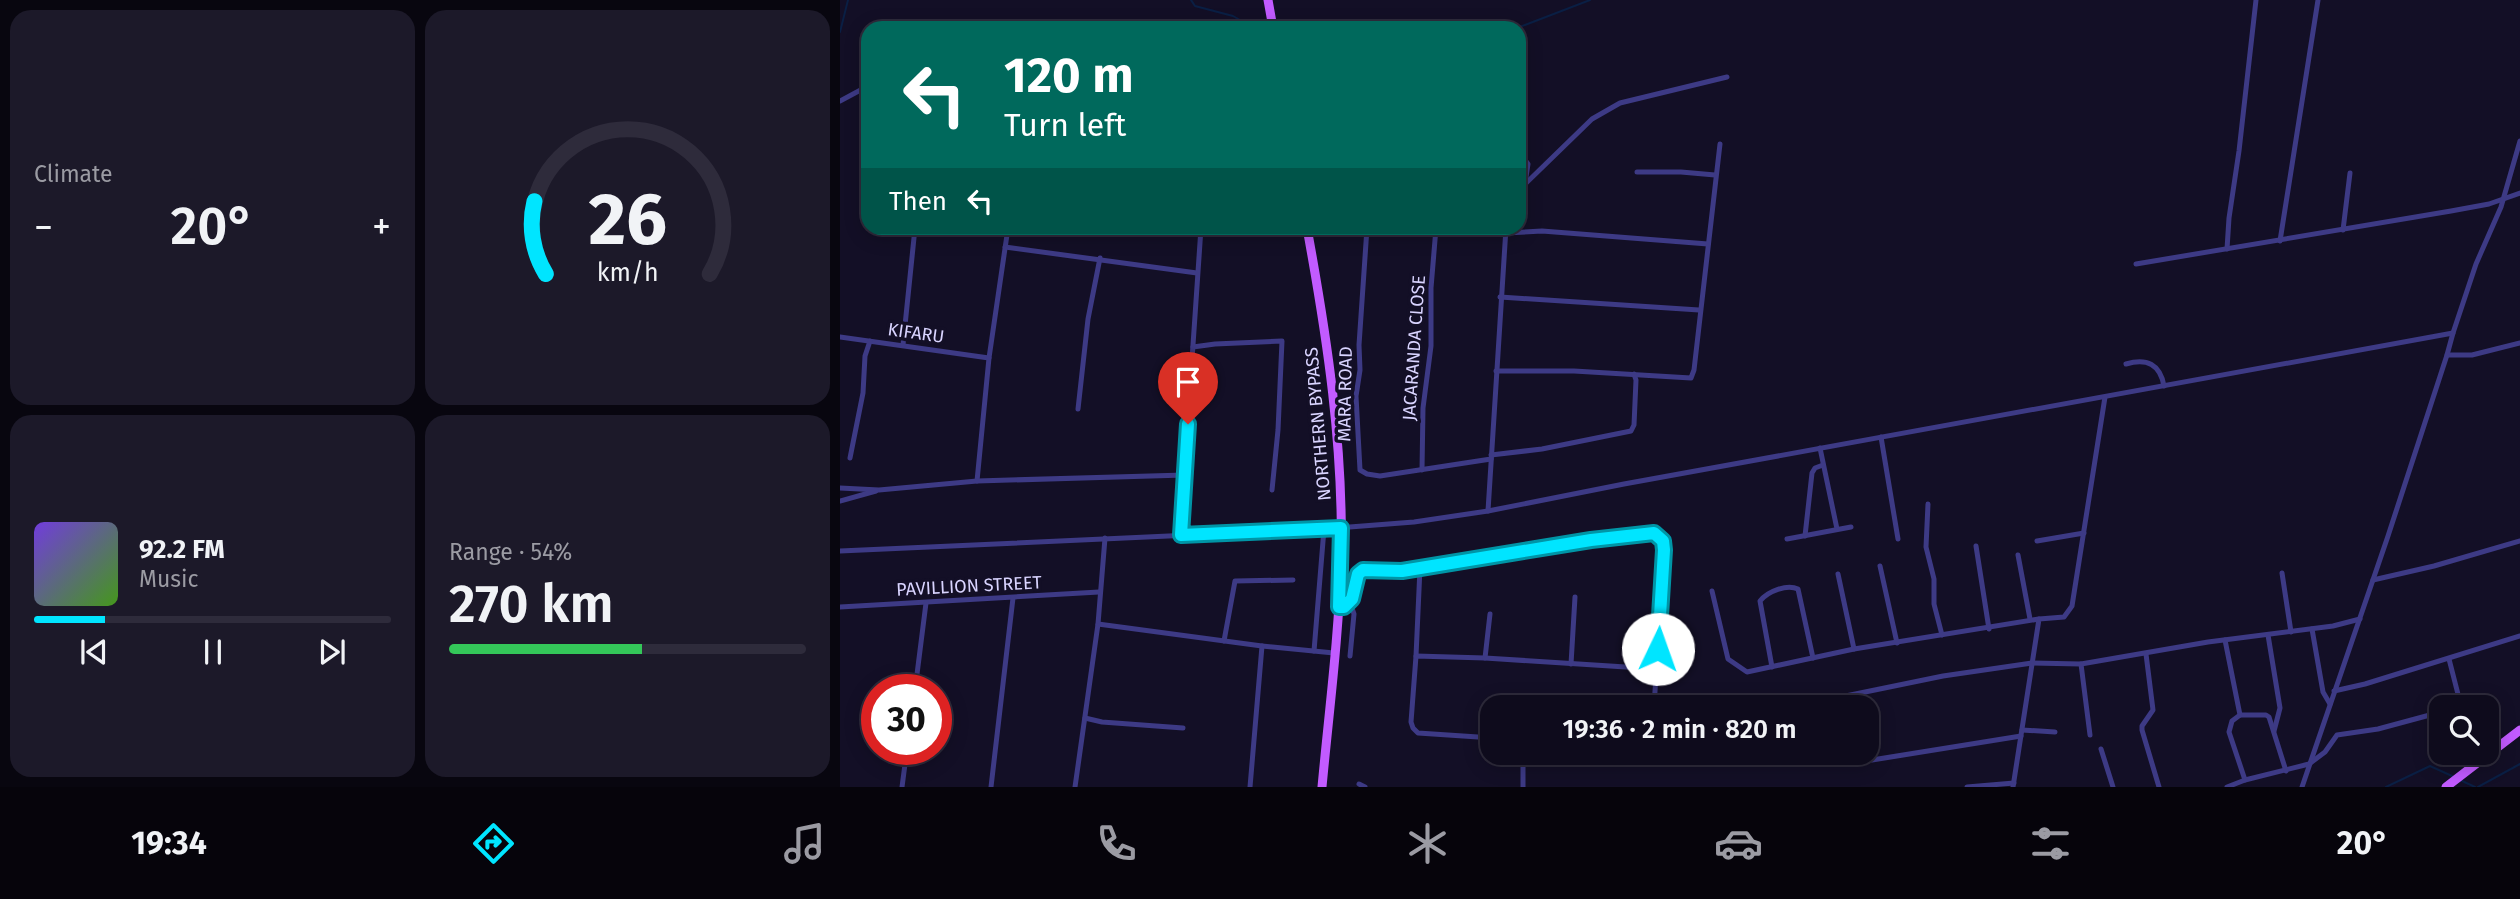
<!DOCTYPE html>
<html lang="en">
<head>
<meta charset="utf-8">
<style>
  body { margin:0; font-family:"Fira Sans",sans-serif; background:#1c1929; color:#f1f3f6; height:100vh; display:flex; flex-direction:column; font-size:26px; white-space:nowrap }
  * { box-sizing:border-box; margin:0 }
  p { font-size:23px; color:#9b9ba3 }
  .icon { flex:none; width:38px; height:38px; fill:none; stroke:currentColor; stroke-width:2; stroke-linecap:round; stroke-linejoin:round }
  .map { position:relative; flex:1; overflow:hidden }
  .panel { display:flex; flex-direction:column; gap:10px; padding:10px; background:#08060f; width:840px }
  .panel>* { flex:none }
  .guide { position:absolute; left:21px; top:21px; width:665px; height:214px; border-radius:21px; box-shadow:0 4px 18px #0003,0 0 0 2px #2e2b3b; background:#00695c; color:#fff; overflow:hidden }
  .controls { position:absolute; left:1589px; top:695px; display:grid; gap:14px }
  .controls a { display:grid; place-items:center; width:70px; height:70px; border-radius:14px; background:#0e0b1c; box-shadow:0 4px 18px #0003,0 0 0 2px #2e2b3b; font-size:35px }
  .speed { position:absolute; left:21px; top:674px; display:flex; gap:14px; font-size:35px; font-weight:700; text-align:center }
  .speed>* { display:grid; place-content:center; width:91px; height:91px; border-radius:50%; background:#0e0b1c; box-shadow:0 4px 18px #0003,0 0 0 2px #2e2b3b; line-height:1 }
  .speed .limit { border:10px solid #d22; background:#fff; color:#111 }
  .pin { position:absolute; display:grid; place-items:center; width:60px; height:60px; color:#fff; margin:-72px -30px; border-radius:50% 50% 50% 0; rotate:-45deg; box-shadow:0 0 7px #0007 }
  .pin .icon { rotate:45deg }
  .me { position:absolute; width:77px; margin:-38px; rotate:3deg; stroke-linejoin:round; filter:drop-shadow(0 0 5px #0008) }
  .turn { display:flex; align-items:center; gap:24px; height:147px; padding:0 28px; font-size:32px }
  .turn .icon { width:91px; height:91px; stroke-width:2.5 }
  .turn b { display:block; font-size:49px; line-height:60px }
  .then { display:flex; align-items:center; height:66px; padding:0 28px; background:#0003; gap:14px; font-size:26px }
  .big { font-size:52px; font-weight:600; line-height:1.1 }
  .panel .widget { flex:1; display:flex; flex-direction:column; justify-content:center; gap:10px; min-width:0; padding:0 24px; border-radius:21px; background:#1c1929 }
  .panel .dial { align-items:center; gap:0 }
  .dial svg { height:182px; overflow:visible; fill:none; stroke:#2e2b3b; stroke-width:7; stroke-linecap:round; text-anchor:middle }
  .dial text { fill:#f1f3f6; stroke:none }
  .song { display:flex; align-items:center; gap:21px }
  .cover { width:84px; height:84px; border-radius:10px; background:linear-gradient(135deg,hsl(260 70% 55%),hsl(100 70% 35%)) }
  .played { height:7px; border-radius:4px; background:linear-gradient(90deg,#00e5ff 20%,#2e2b3b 20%) }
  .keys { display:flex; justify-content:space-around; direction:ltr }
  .heat { display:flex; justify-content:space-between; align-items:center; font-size:38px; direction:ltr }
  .charge { height:10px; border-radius:5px; background:linear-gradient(90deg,#34c759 54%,#2e2b3b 0) }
  .panel .tiles { flex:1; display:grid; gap:10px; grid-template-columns:repeat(2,1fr) }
  .trip { position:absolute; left:640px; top:695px; width:399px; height:70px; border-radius:21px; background:#0e0b1c; box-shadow:0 4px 18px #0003,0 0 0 2px #2e2b3b; font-weight:600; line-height:70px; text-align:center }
  .menu { display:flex; height:112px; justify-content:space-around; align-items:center; background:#06040b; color:#9b9ba3 }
  .menu .icon { width:49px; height:49px }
  .menu .on { color:#00e5ff }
  .menu b { font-size:32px; color:#f1f3f6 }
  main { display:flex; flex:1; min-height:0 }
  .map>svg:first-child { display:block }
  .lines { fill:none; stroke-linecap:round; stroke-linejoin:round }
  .stream { stroke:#0a1f44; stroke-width:2 }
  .minor { stroke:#3d3a85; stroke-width:5 }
  .primary { stroke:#c25bff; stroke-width:9 }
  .route-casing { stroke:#0095a6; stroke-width:18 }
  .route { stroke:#00e5ff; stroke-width:12 }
  .labels { text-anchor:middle; stroke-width:7; stroke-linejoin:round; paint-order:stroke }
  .street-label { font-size:18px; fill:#d9d4ff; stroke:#130f26 }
</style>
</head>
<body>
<main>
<section class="panel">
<div class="tiles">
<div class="widget"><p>Climate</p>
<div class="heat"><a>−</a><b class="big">20°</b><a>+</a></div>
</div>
<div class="widget dial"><svg viewBox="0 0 100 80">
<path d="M14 69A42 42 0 1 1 86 69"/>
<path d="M14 69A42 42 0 0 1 9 37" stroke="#00e5ff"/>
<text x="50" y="56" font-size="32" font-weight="700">26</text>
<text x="50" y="72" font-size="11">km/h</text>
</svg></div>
<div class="widget">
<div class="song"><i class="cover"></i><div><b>92.2 FM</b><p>Music</p></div></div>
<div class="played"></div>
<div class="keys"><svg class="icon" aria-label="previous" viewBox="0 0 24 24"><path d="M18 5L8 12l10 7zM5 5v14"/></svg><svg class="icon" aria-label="pause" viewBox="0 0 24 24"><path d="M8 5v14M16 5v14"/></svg><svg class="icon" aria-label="next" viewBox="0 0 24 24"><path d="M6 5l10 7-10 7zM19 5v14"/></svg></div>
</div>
<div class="widget"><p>Range · 54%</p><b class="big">270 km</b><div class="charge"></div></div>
</div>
</section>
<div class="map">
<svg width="1680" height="787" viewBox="0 0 1680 787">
  <rect width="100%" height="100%" fill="#130f26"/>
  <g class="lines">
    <g class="stream">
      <polyline points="351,0 355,6 393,16 414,28"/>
      <polyline points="677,28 750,0"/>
      <polyline points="0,32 8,0"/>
      <polyline points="1620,780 1635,787"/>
      <polyline points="1546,787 1590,766 1612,776"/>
      <polyline points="1638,787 1680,764"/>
    </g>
    <g class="minor">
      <polyline points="0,101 28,86"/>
      <polyline points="679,152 688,164 685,183"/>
      <polyline points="797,172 841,172 875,175"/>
      <polyline points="679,190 752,119 780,103 887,77"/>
      <polyline points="527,228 519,345 520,370 516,396 520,470 527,474 540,476 651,459"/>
      <polyline points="1503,230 1510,173"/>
      <polyline points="666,233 702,231 868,244"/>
      <polyline points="1440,241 1478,0"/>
      <polyline points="165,247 357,273"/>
      <polyline points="1387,249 1389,218 1399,151 1416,0"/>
      <polyline points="1296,264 1611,211 1649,204 1680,193"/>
      <polyline points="660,297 859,310"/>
      <polyline points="0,337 149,358"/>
      <polyline points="63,345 75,228"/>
      <polyline points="353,347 375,344 442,341 438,430 432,490"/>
      <polyline points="1607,355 1632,355 1680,343"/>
      <path d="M1286,364C1307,358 1320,364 1324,386"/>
      <polyline points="656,371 734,371 851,378 854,370 880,144"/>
      <polyline points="238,409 248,319 260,258"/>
      <polyline points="1041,437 1058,539"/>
      <polyline points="980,448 997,529"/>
      <polyline points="651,455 702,449 791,431 794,425 796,380 794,374"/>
      <polyline points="10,458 23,393 25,356 30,341"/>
      <polyline points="582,470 583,408 591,346 591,288 596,228"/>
      <polyline points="137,481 149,358 168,228"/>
      <polyline points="0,488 39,490 137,481 345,475"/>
      <polyline points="0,501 36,491"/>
      <polyline points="1088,504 1086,547 1094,579 1094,604 1102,635"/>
      <polyline points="648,511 666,228"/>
      <polyline points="340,535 361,228"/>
      <polyline points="965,536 972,473 975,468 983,465"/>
      <polyline points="947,539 1011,527"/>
      <polyline points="1197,541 1244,533"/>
      <polyline points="1136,546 1149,629"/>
      <polyline points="0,551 484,529 574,522 648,511 784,484 1613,333"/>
      <polyline points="1178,555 1190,619"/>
      <polyline points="1040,566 1057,643"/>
      <polyline points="1442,573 1451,632"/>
      <polyline points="998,574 1014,649"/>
      <polyline points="1533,580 1594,566 1680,541"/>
      <polyline points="872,591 888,659 907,672 1014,649 1199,619"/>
      <polyline points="510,602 514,614 510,656"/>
      <polyline points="0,607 259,592"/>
      <path d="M499,607H504C518,596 511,578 523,570L562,571L751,540L814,533L823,542L824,550L814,707"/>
      <polyline points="650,614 645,658 576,656 571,722 573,728 578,733 653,738"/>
      <polyline points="258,624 422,646"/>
      <polyline points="1472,629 1483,692 1490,704"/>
      <polyline points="1428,635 1440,708 1434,731"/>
      <polyline points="1385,640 1400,715 1392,721 1389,732 1405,780 1469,764 1485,752 1497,735 1538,729 1601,712"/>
      <polyline points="384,641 395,581 453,580"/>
      <polyline points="474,651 484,529"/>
      <polyline points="1306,654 1313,710 1302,726 1302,730 1319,787"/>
      <polyline points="576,656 580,568"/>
      <polyline points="645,658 817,669"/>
      <polyline points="1609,659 1620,702 1616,707"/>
      <polyline points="731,664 735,597"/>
      <polyline points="1241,664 1250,735"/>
      <path d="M932,667L920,601C928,591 947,584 958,589L973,658"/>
      <polyline points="75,690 86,603"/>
      <polyline points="1494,691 1525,684 1680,636"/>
      <polyline points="991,699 1103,676 1192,663 1241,664 1368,642 1493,626 1520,619"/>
      <polyline points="1400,715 1426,715 1429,717 1446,771"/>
      <polyline points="245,718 262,722 343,728"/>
      <polyline points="1182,730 1215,732"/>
      <polyline points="1261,749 1273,787"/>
      <polyline points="683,752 683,787"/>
      <polyline points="1032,760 1181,736"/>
      <polyline points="519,784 525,787"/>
      <polyline points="62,787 67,749"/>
      <polyline points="151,787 173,598"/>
      <polyline points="235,787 258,624 265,538"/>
      <polyline points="410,787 422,646 494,653"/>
      <polyline points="1127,787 1174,783"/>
      <polyline points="1173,787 1199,619 1224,617 1232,606 1265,397"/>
      <polyline points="1387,787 1405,780"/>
      <polyline points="1462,787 1548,536 1607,355 1613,333 1636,264 1661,207 1680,141"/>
    </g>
    <g class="primary">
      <polyline points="428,0 433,28"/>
      <path d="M467,228C487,337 504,448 501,560C499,636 489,711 482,787"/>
      <polyline points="1606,787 1680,730"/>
    </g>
  </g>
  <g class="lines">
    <defs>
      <polyline id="route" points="348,424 341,535 501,528 499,607 504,607 512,599 518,574 523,570 562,571 751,540 814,533 823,541 824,550 818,649"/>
    </defs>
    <use href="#route" class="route-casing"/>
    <use href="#route" class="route"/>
  </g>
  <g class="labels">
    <g class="street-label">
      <text transform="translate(76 333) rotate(8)" y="6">KIFARU</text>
      <text transform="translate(574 348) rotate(-86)" y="6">JACARANDA CLOSE</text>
      <text transform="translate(505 394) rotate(-89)" y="6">MARA ROAD</text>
      <text transform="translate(478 424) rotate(-95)" y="6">NORTHERN BYPASS</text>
      <text transform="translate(129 586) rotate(-3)" y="6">PAVILLION STREET</text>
    </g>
  </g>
</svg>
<div class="controls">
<a><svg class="icon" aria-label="search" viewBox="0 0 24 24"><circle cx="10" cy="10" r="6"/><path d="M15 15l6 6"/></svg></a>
</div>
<div class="speed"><div class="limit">30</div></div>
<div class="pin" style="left:348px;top:424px;background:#d93025"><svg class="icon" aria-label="arrive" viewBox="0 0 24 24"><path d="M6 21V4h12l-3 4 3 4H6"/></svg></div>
<svg class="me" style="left:818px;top:649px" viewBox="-20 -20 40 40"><circle r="19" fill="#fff"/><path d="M0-13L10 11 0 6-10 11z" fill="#00e5ff"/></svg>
<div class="trip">19:36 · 2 min · 820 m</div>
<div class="guide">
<div class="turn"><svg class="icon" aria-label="left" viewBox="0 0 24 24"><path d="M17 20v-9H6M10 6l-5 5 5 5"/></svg><div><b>120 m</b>Turn left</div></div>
<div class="then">Then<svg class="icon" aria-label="left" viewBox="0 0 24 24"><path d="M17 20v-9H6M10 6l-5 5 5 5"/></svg></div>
</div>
</div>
</main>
<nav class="menu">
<b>19:34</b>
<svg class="icon on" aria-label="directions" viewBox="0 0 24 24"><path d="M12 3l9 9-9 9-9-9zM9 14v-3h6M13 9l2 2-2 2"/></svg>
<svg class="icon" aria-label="music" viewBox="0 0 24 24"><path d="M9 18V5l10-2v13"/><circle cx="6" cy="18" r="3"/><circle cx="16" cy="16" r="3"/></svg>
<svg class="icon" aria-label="phone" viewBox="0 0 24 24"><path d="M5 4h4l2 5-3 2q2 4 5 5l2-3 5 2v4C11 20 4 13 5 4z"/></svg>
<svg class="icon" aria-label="climate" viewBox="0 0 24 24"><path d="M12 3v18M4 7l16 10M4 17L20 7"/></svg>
<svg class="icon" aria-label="car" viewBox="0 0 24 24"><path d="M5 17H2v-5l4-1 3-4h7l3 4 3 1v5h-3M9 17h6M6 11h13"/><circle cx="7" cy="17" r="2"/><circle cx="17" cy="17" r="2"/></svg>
<svg class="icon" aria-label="filters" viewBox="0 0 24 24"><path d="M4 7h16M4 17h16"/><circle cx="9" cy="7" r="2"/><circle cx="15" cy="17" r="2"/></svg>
<b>20°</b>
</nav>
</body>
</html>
